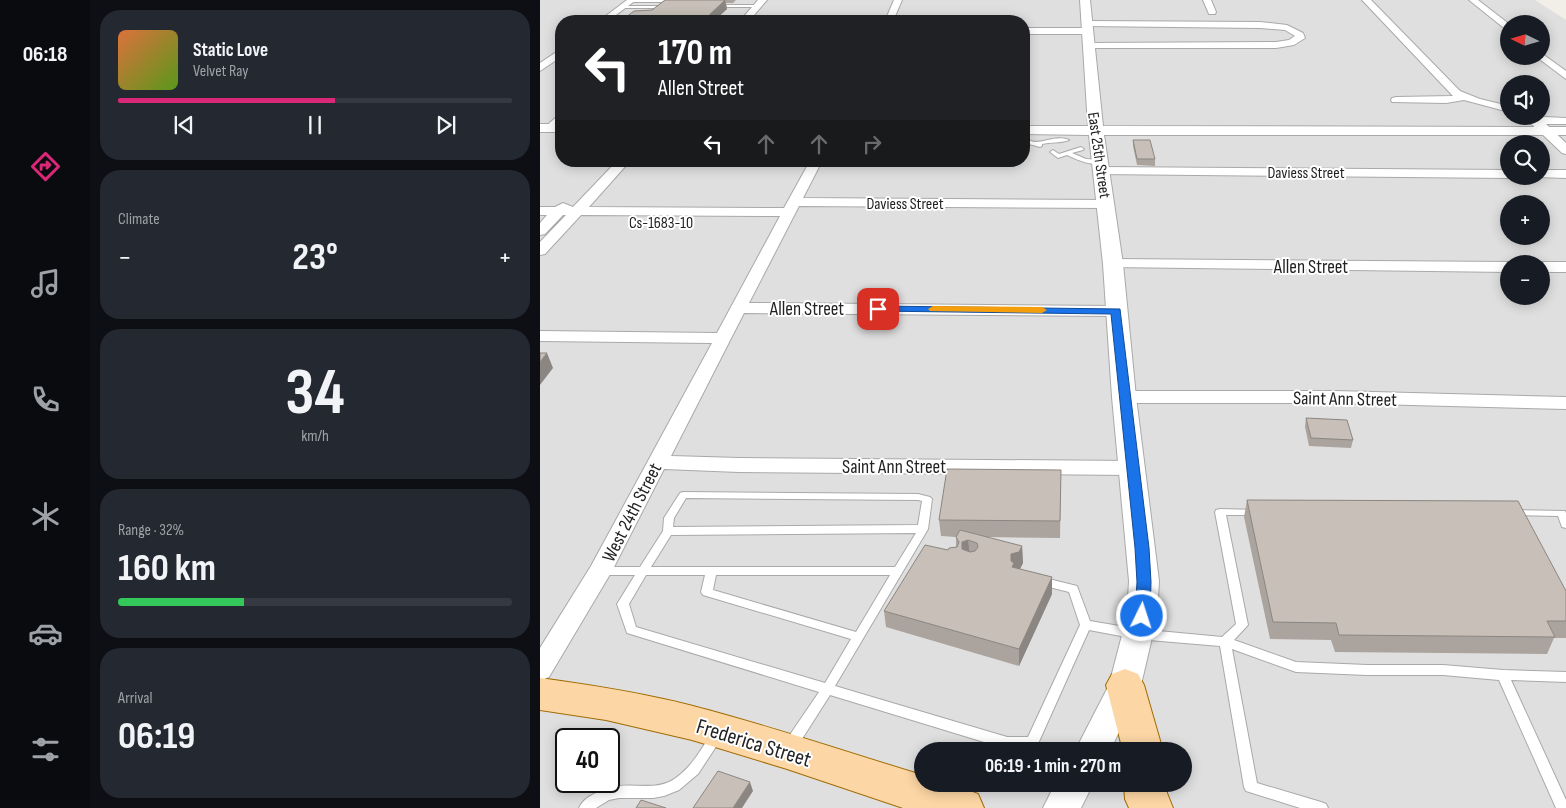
<!DOCTYPE html>
<html lang="en">
<head>
<meta charset="utf-8">
<style>
  body { margin:0; font-family:"Sofia Sans Condensed",sans-serif; background:#242831; color:#f1f3f6; height:100vh; display:flex; flex-direction:column; font-size:19px; white-space:nowrap }
  * { box-sizing:border-box; margin:0 }
  p { font-size:16px; color:#9ea1a6 }
  .icon { flex:none; width:28px; height:28px; fill:none; stroke:currentColor; stroke-width:2; stroke-linecap:round; stroke-linejoin:round }
  .map { position:relative; flex:1; overflow:hidden }
  .drawer { display:flex; flex-direction:column; gap:10px; padding:10px; background:#0d0f14; width:450px }
  .drawer>* { flex:none }
  .banner { position:absolute; left:15px; top:15px; width:475px; height:152px; border-radius:20px; box-shadow:0 2px 12px #0003; background:#202124; color:#fff; overflow:hidden }
  .needle { width:32px; rotate:275deg }
  .controls { position:absolute; left:960px; top:15px; display:grid; gap:10px }
  .controls a { display:grid; place-items:center; width:50px; height:50px; border-radius:50%; background:#171b24; box-shadow:0 2px 12px #0003; font-size:25px }
  .speed { position:absolute; left:15px; top:728px; display:flex; gap:10px; font-size:25px; font-weight:700; text-align:center }
  .speed>* { display:grid; place-content:center; width:65px; height:65px; border-radius:50%; background:#171b24; box-shadow:0 2px 12px #0003; line-height:1 }
  .speed .limit { border:2px solid #111; border-radius:8px; background:#fff; color:#111 }
  .pin { position:absolute; display:grid; place-items:center; width:42px; height:42px; color:#fff; margin:-21px; border-radius:10px; box-shadow:0 2px 8px #0006 }
  .me { position:absolute; width:55px; margin:-28px; rotate:4deg; stroke-linejoin:round; filter:drop-shadow(0 0 4px #0008) }
  .turn { display:flex; align-items:center; gap:18px; height:105px; padding:0 20px; font-size:22px }
  .turn .icon { width:65px; height:65px; stroke-width:2.5 }
  .turn b { display:block; font-size:35px; line-height:42px }
  .lanes { display:flex; align-items:center; height:48px; padding:0 20px; background:#0003; justify-content:center; gap:25px; direction:ltr }
  .lanes .off { opacity:.35 }
  .big { font-size:38px; font-weight:700; line-height:1.1 }
  .drawer .widget { flex:1; display:flex; flex-direction:column; justify-content:center; gap:8px; min-width:0; padding:0 18px; border-radius:20px; background:#242831 }
  .drawer .dial { align-items:center; gap:0 }
  .dial b { font-size:65px; line-height:1 }
  .song { display:flex; align-items:center; gap:15px }
  .cover { width:60px; height:60px; border-radius:8px; background:linear-gradient(135deg,hsl(20 70% 55%),hsl(90 70% 35%)) }
  .played { height:5px; border-radius:2px; background:linear-gradient(90deg,#db2777 55%,#363941 55%) }
  .keys { display:flex; justify-content:space-around; direction:ltr }
  .heat { display:flex; justify-content:space-between; align-items:center; font-size:28px; direction:ltr }
  .charge { height:8px; border-radius:4px; background:linear-gradient(90deg,#34c759 32%,#363941 0) }
  .trip { position:absolute; left:374px; top:742px; width:278px; height:50px; border-radius:25px; background:#171b24; box-shadow:0 2px 12px #0003; font-weight:700; line-height:50px; text-align:center }
  main { display:flex; flex:1; min-height:0 }
  .dock { display:flex; flex-direction:column; width:90px; justify-content:space-around; align-items:center; background:#090b0e; color:#9ea1a6 }
  .dock .icon { width:35px; height:35px }
  .dock .selected { color:#db2777 }
  .dock b { font-size:22px; color:#f1f3f6 }
  .map>svg:first-child { display:block }
  .residential { fill:#e0dfdf; fill-rule:evenodd }
  .parking { fill:#e2e2e2 }
  .lines { fill:none; stroke-linecap:round; stroke-linejoin:round }
  .service-casing { stroke:#a9a9a9; stroke-width:2 }
  .minor-casing { stroke:#a9a9a9; stroke-width:2 }
  .tertiary-casing { stroke:#a9a9a9; stroke-width:2 }
  .primary-casing { stroke:#a06b00; stroke-width:2 }
  .service { fill:#fff; fill-rule:evenodd }
  .minor { fill:#fff; fill-rule:evenodd }
  .tertiary { fill:#fff; fill-rule:evenodd }
  .primary { fill:#fcd6a4; fill-rule:evenodd }
  .wall { fill:#aba49e }
  .shaded-wall { fill:#8b8681 }
  .building { fill:#c7bfb8; stroke:#8b8681; fill-rule:evenodd }
  .route { fill:#1a73e8; stroke:#114b97 }
  .slow { fill:#f59e0b }
  .labels { text-anchor:middle; stroke-width:4; stroke-linejoin:round; paint-order:stroke }
  .far-street-label { font-size:16px; fill:#222; stroke:#fff }
  .street-label { font-size:19px; fill:#222; stroke:#fff }
  .near-street-label { font-size:22px; fill:#222; stroke:#fff }
</style>
</head>
<body>
<main>
<nav class="dock">
<b>06:18</b>
<svg class="icon selected" aria-label="directions" viewBox="0 0 24 24"><path d="M12 3l9 9-9 9-9-9zM9 14v-3h6M13 9l2 2-2 2"/></svg>
<svg class="icon" aria-label="music" viewBox="0 0 24 24"><path d="M9 18V5l10-2v13"/><circle cx="6" cy="18" r="3"/><circle cx="16" cy="16" r="3"/></svg>
<svg class="icon" aria-label="phone" viewBox="0 0 24 24"><path d="M5 4h4l2 5-3 2q2 4 5 5l2-3 5 2v4C11 20 4 13 5 4z"/></svg>
<svg class="icon" aria-label="climate" viewBox="0 0 24 24"><path d="M12 3v18M4 7l16 10M4 17L20 7"/></svg>
<svg class="icon" aria-label="car" viewBox="0 0 24 24"><path d="M5 17H2v-5l4-1 3-4h7l3 4 3 1v5h-3M9 17h6M6 11h13"/><circle cx="7" cy="17" r="2"/><circle cx="17" cy="17" r="2"/></svg>
<svg class="icon" aria-label="filters" viewBox="0 0 24 24"><path d="M4 7h16M4 17h16"/><circle cx="9" cy="7" r="2"/><circle cx="15" cy="17" r="2"/></svg>
</nav>
<section class="drawer">
<div class="widget">
<div class="song"><i class="cover"></i><div><b>Static Love</b><p>Velvet Ray</p></div></div>
<div class="played"></div>
<div class="keys"><svg class="icon" aria-label="previous" viewBox="0 0 24 24"><path d="M18 5L8 12l10 7zM5 5v14"/></svg><svg class="icon" aria-label="pause" viewBox="0 0 24 24"><path d="M8 5v14M16 5v14"/></svg><svg class="icon" aria-label="next" viewBox="0 0 24 24"><path d="M6 5l10 7-10 7zM19 5v14"/></svg></div>
</div>
<div class="widget"><p>Climate</p>
<div class="heat"><a>−</a><b class="big">23°</b><a>+</a></div>
</div>
<div class="widget dial"><b>34</b><p>km/h</p></div>
<div class="widget"><p>Range · 32%</p><b class="big">160 km</b><div class="charge"></div></div>
<div class="widget"><p>Arrival</p><b class="big">06:19</b></div>
</section>
<div class="map">
<svg width="1026" height="808" viewBox="0 0 1026 808">
  <rect width="100%" height="100%" fill="#f2efe9"/>
  <path class="residential" d="M0,0H995L1026,20V808H0ZM21,21H484V161H21ZM969,24H1001V56H969ZM969,84H1001V116H969ZM969,144H1001V176H969ZM969,204H1001V236H969ZM969,264H1001V296H969ZM26,739H69V781H26ZM382,751H642V784H382Z"/>
  <polygon class="parking" points="98,0 153,0 114,20 71,20"/>
  <g class="lines">
    <defs>
      <g id="service">
        <polygon points="90,0 136,0 137,1 135,2 91,2 89,1"/>
        <polygon points="175,5 217,5 219,6 217,7 174,7"/>
        <polygon points="82,6 127,6 129,7 127,8 81,8"/>
        <polygon points="69,16 96,16 98,17 96,18 68,18"/>
        <polygon points="21,113 21,118 9,129 5,129 5,127"/>
        <path d="M484,136C486,138 488,140 491,141C500,145 516,134 529,140C523,143 510,142 502,144V146L500,147L485,143Z"/>
        <path d="M541,147L544,149L543,150L532,153L546,159L561,160L564,162C552,167 538,160 527,155L518,158L510,152L513,150L519,154Z"/>
        <path d="M143,492L378,494L390,497L392,499L388,529L295,686L467,737H488L540,625L529,592L497,584L496,581L497,578L501,577L537,586L550,621L597,629L682,637L696,624L675,512L676,510L680,509L719,510L720,512L719,514L715,515H686L708,625L694,640L756,662L827,665H903L963,670L1026,672V682L971,680L1026,800V808H1016L959,680L903,675H827L756,672L692,649L717,783L781,802L786,804L788,808H760L706,791L704,787L680,646L597,639L549,630L497,746L492,748L467,749L290,695L255,750L250,752L245,750L244,746L245,742L279,692L87,633L77,604L95,575H61L57,574L56,571L57,568L61,567H100L123,531L124,518L140,493ZM146,498L378,500L382,501L378,525L133,527L134,518ZM376,533L355,567H111L131,535ZM106,575H165L161,592L163,595L311,639L285,683L96,627L89,604ZM176,575H350L316,632L173,590Z"/>
        <polygon points="973,510 1025,511 1026,513 1026,528 1022,527 1018,516 969,515 968,513 969,511"/>
        <path d="M177,730L182,732L183,736L158,774L139,790L124,796L113,798H79L69,800L56,808H39C42,801 49,796 56,793C64,790 71,787 79,786C95,784 114,789 129,782C149,772 161,750 172,732Z"/>
      </g>
      <g id="minor">
        <polygon points="87,0 96,0 68,21 59,21"/>
        <polygon points="218,0 227,0 209,21 200,21"/>
        <polygon points="354,0 362,0 353,21 345,21"/>
        <polygon points="663,0 671,0 676,12 675,14 669,14"/>
        <polygon points="822,0 831,0 920,91 940,99 969,106 969,112 924,100 906,103 852,102 851,100 852,98 856,97 913,96"/>
        <polygon points="929,0 938,0 969,24 969,32"/>
        <polygon points="548,21 720,22 747,25 763,33 765,38 754,45 736,48 549,48 544,45 546,43 736,42 749,40 755,36 745,30 720,28 545,26 544,24"/>
        <polygon points="484,28 548,28 553,31 548,34 484,34"/>
        <polygon points="21,49 21,57 0,71 0,63"/>
        <polygon points="1001,53 1026,71 1026,79 998,58 996,56 1001,56"/>
        <polygon points="983,116 1026,118 1026,124 1006,124 1026,143 1026,154 1022,153"/>
        <polygon points="77,161 90,161 49,207 244,208 270,161 282,161 263,198 567,200 574,204 567,208 259,206 209,303 576,306 582,308 584,311 582,314 576,316 204,313 131,456 199,458 592,461 599,463 602,468 599,473 592,475 199,472 124,469 72,571 9,677 0,681 0,648 51,566 172,343 0,341 0,331 177,333 240,216 41,215 5,254 0,255 0,242 26,215 23,215 5,234 0,235 0,223 7,215 0,215 0,207 15,207 23,203 33,207"/>
        <polygon points="562,167 969,170 969,176 974,176 969,178 557,174 556,171 557,168"/>
        <polygon points="1001,170 1026,170 1026,178 996,177 1001,176"/>
        <polygon points="573,259 969,262 974,264 969,264 969,272 568,267 565,264 568,261"/>
        <polygon points="1001,262 1026,262 1026,272 1001,272 1001,264 996,264"/>
        <polygon points="584,391 795,391 1026,397 1026,409 795,403 584,403 577,401 575,397 577,393"/>
      </g>
      <g id="tertiary">
        <polygon points="540,0 550,0 563,126 1026,127 1026,135 564,135 583,264 596,397 619,581 617,616 601,685 570,751 535,751 569,685 587,616 589,581 572,397 563,264 549,135 484,134 484,126 548,126"/>
        <rect x="0" y="124" width="21" height="8"/>
        <polygon points="515,784 553,784 541,808 503,808"/>
      </g>
      <g id="primary">
        <polygon points="585,669 598,674 604,685 623,751 583,751 566,685 572,674"/>
        <path d="M0,678C51,685 103,693 153,706C230,726 306,752 382,775V784C406,784 416,785 438,794L444,808H363L247,769L152,740L66,720L0,710Z"/>
        <polygon points="584,784 626,784 627,793 633,808 589,808 585,799"/>
      </g>
    </defs>
    <use href="#service" class="service-casing"/>
    <use href="#minor" class="minor-casing"/>
    <use href="#tertiary" class="tertiary-casing"/>
    <use href="#primary" class="primary-casing"/>
    <use href="#service" class="service"/>
    <use href="#minor" class="minor"/>
    <use href="#tertiary" class="tertiary"/>
    <use href="#primary" class="primary"/>
  </g>
  <g class="wall">
    <polygon points="125,0 196,0 193,3 186,3 187,9 174,21 81,21 112,10"/>
    <polygon points="593,140 615,159 615,166 597,165 593,146"/>
    <polygon points="766,418 813,440 811,448 769,446 765,427"/>
    <polygon points="521,470 520,538 447,537 482,546 483,563 480,569 479,569 512,577 512,594 479,666 346,627 344,611 408,550 416,547 416,537 401,536 399,520"/>
    <polygon points="707,500 1026,591 1026,638 1014,638 1007,654 795,652 791,640 730,639 704,517"/>
  </g>
  <g class="shaded-wall">
    <polygon points="185,0 187,9 174,21 163,21"/>
    <polygon points="7,353 13,368 0,385 0,362"/>
    <polygon points="428,540 430,556 422,549 422,542"/>
    <polygon points="482,546 483,563 480,569 471,570 471,554"/>
    <polygon points="512,577 512,594 479,666 479,649"/>
    <polygon points="210,782 213,791 202,808 193,808"/>
  </g>
  <g class="building">
    <polygon points="125,0 185,0 163,21 81,21 94,11 112,10"/>
    <polygon points="593,140 610,140 615,159 597,159"/>
    <polygon points="0,353 7,353 0,362"/>
    <polygon points="766,418 807,420 813,440 771,438"/>
    <polygon points="407,469 521,470 520,521 399,520"/>
    <polygon points="707,500 978,501 1026,591 1026,621 1007,621 1015,637 799,635 796,623 733,622"/>
    <path d="M420,530L482,546L479,552L471,554V561L474,563L472,567L512,577L479,649L344,611L385,545L408,550L409,548L417,547L419,542L416,537ZM428,540L437,543L438,547L435,551L430,552L422,549V542Z"/>
    <polygon points="178,771 210,782 193,808 153,808"/>
    <polygon points="101,800 126,808 96,808"/>
  </g>
  <polygon class="route" points="338,306 580,309 609,548 611,582 610,616 607,621 602,622 597,621 595,616 597,582 595,548 571,314 334,311 334,307"/>
  <polygon class="slow" points="393,306 502,307 507,310 502,313 390,311 388,309"/>
  <g class="labels">
    <g class="far-street-label">
      <text transform="translate(560 155) rotate(82)" y="6">East 25th Street</text>
      <text x="766" y="178">Daviess Street</text>
      <text x="365" y="209">Daviess Street</text>
      <text x="121" y="228">Cs-1683-10</text>
    </g>
    <g class="street-label">
      <text x="771" y="273">Allen Street</text>
      <text x="267" y="315">Allen Street</text>
      <text transform="translate(805 398) rotate(1)" y="7">Saint Ann Street</text>
      <text x="354" y="473">Saint Ann Street</text>
      <text transform="translate(91 512) rotate(-63)" y="7">West 24th Street</text>
    </g>
    <g class="near-street-label">
      <text transform="translate(214 742) rotate(17)" y="8">Frederica Street</text>
    </g>
  </g>
</svg>
<div class="controls">
<a><svg class="needle" viewBox="-14 -14 28 28"><path d="M0-13l5 13h-10z" fill="#e53935"/><path d="M0 13l5-13h-10z" fill="#9ea1a6"/></svg></a>
<a><svg class="icon" aria-label="sound" viewBox="0 0 24 24"><path d="M4 9h4l5-4v14l-5-4H4zM17 9q2 3 0 6"/></svg></a>
<a><svg class="icon" aria-label="search" viewBox="0 0 24 24"><circle cx="10" cy="10" r="6"/><path d="M15 15l6 6"/></svg></a>
<a>+</a>
<a>−</a>
</div>
<div class="speed"><div class="limit">40</div></div>
<div class="pin" style="left:338px;top:309px;background:#d93025"><svg class="icon" aria-label="arrive" viewBox="0 0 24 24"><path d="M6 21V4h12l-3 4 3 4H6"/></svg></div>
<svg class="me" style="left:602px;top:616px" viewBox="-20 -20 40 40"><circle r="17" fill="#1a73e8" stroke="#fff" stroke-width="3"/><path d="M0-11L8 9 0 5-8 9z" fill="#fff"/></svg>
<div class="trip">06:19 · 1 min · 270 m</div>
<div class="banner">
<div class="turn"><svg class="icon" aria-label="left" viewBox="0 0 24 24"><path d="M17 20v-9H6M10 6l-5 5 5 5"/></svg><div><b>170 m</b>Allen Street</div></div>
<div class="lanes"><svg class="icon" aria-label="left" viewBox="0 0 24 24"><path d="M17 20v-9H6M10 6l-5 5 5 5"/></svg><svg class="icon off" aria-label="ahead" viewBox="0 0 24 24"><path d="M12 20V5M6 11l6-6 6 6"/></svg><svg class="icon off" aria-label="ahead" viewBox="0 0 24 24"><path d="M12 20V5M6 11l6-6 6 6"/></svg><svg class="icon off" aria-label="right" viewBox="0 0 24 24"><path d="M7 20v-9h11M14 6l5 5-5 5"/></svg></div>
</div>
</div>
</main>
</body>
</html>
